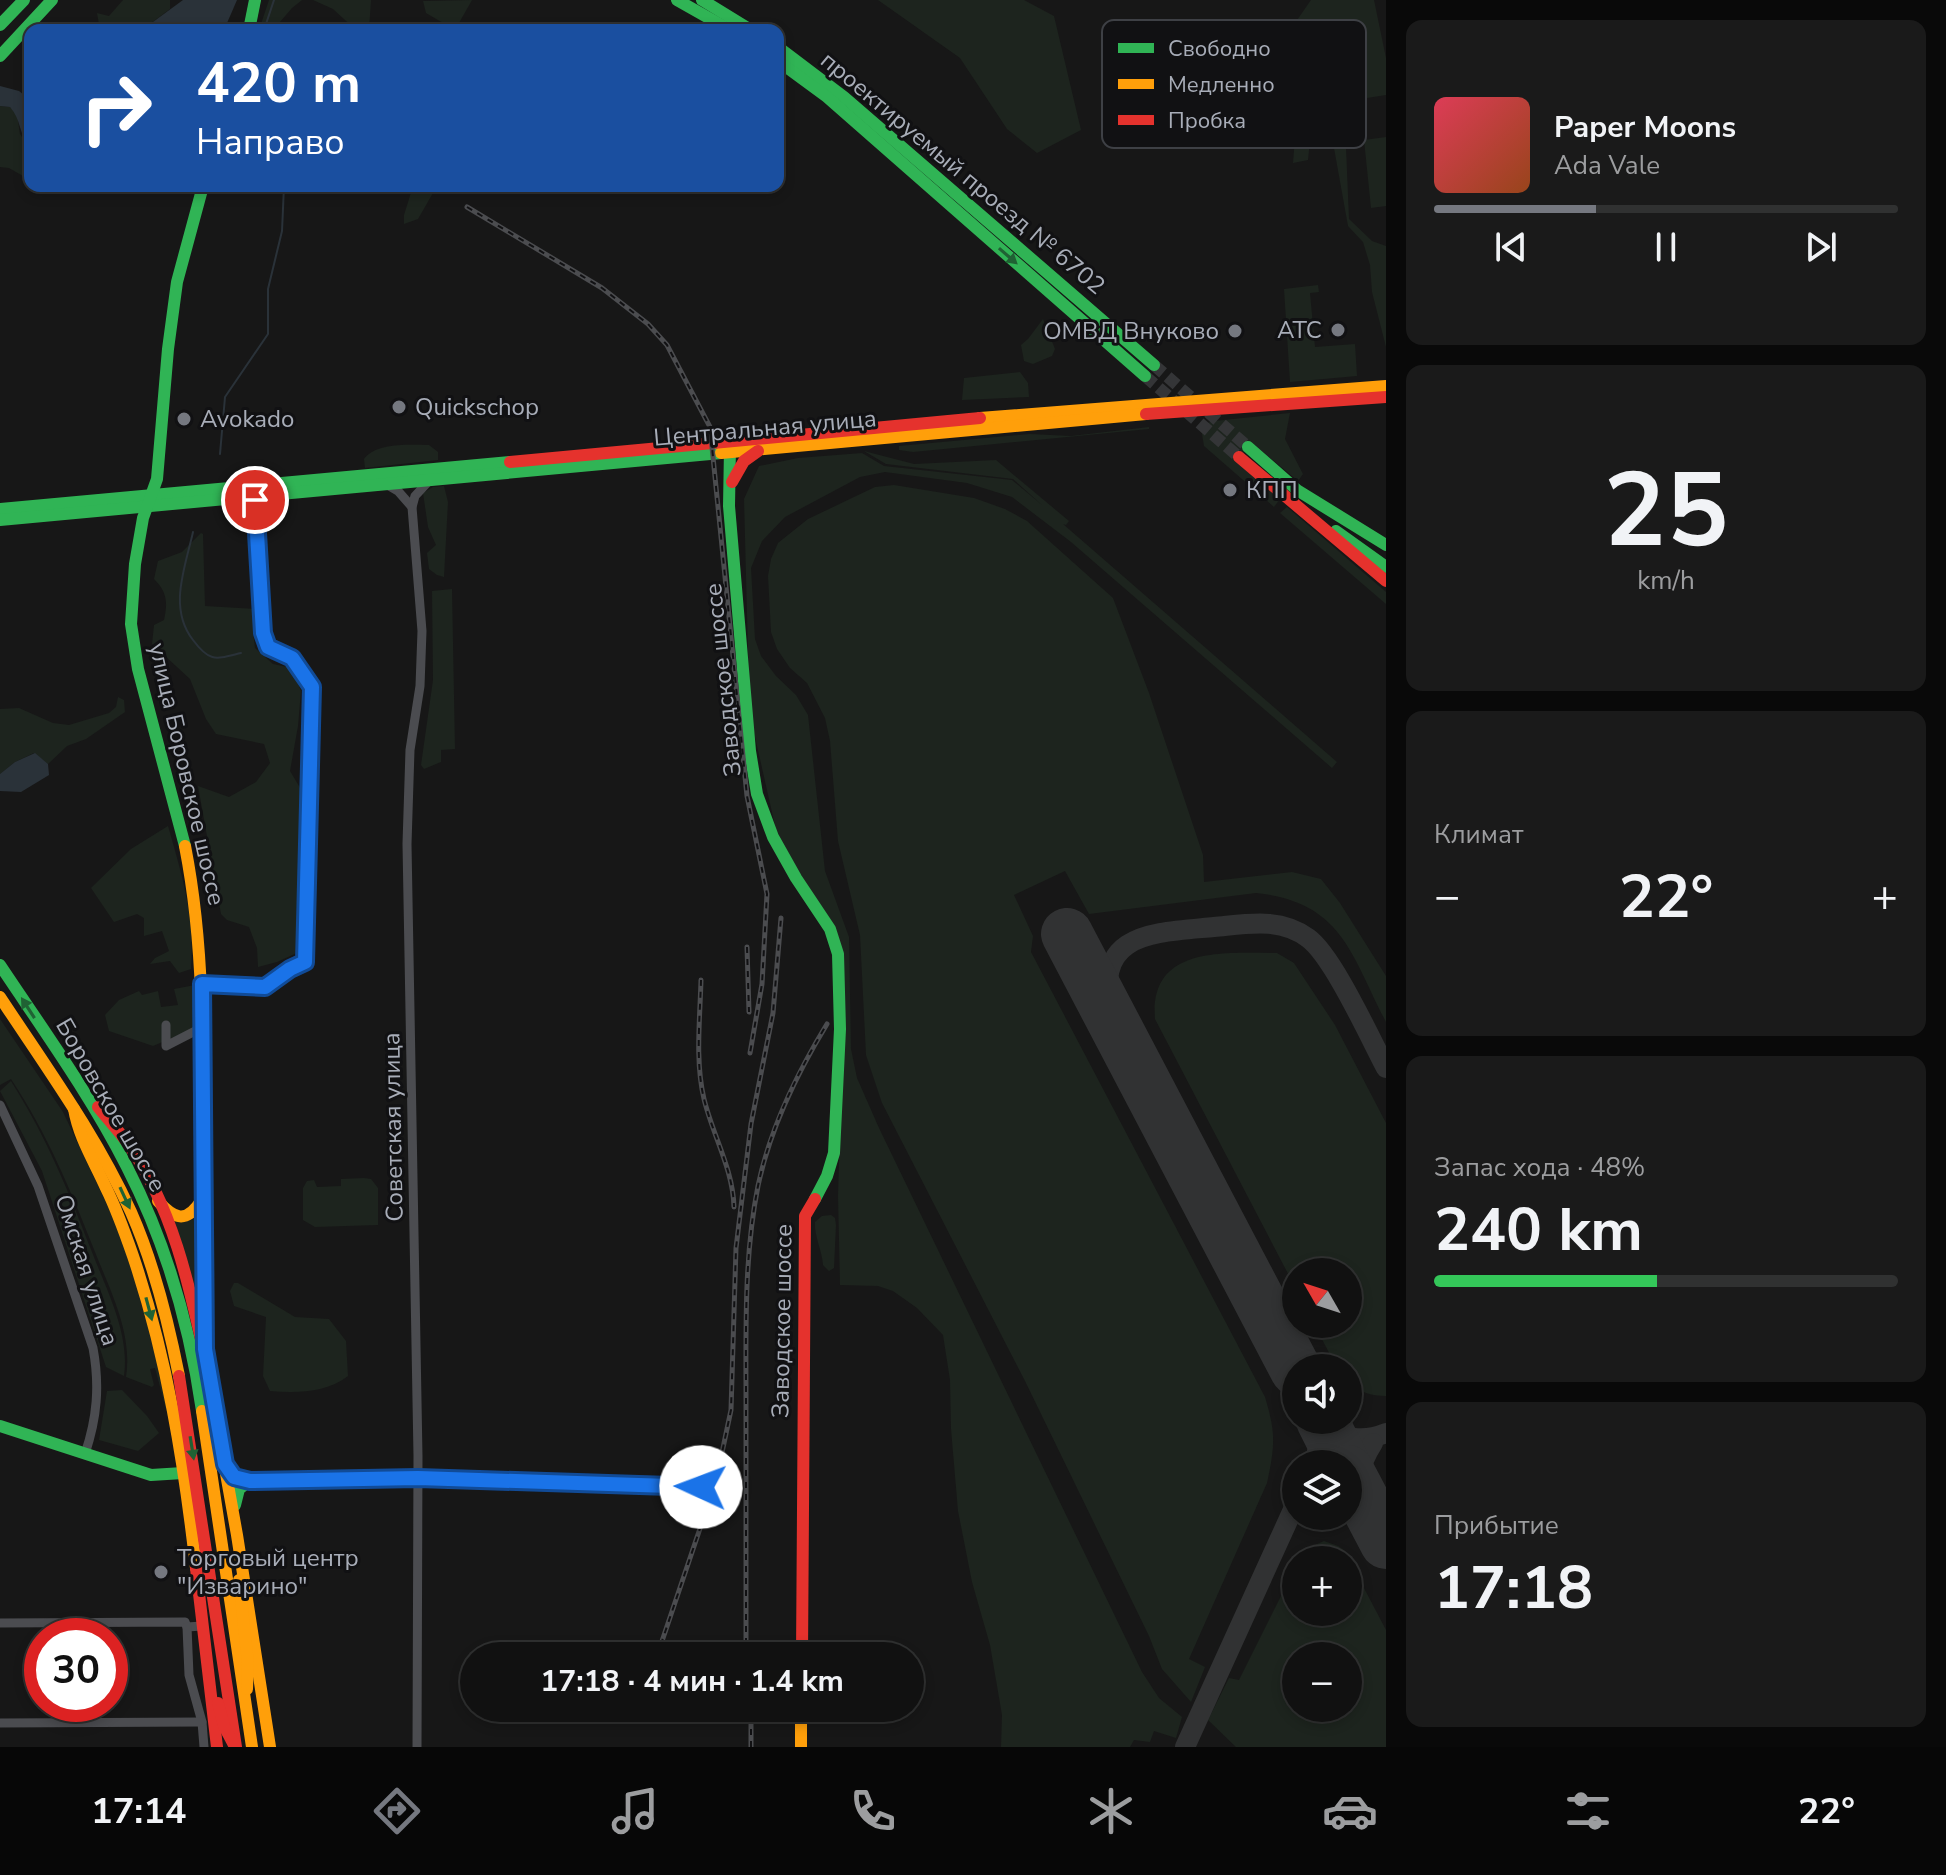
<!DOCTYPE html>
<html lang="ru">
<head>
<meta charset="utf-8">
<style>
  body { margin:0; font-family:"Nunito Sans",sans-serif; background:#1a1a1a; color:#f1f3f6; height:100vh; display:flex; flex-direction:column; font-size:30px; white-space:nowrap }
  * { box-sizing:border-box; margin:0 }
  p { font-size:26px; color:#9c9d9f }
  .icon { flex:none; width:44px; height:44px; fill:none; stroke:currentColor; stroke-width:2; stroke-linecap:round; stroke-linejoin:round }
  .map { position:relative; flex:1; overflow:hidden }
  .side { display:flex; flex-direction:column; gap:20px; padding:20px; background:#090909; width:560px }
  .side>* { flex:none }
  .top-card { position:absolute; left:24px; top:24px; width:760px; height:168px; border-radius:16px; box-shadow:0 4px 12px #0003,0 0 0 2px #303131; background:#1a4fa0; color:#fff; overflow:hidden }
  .needle { width:52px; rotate:309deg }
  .tools { position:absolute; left:1282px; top:1258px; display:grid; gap:16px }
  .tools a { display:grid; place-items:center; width:80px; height:80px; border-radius:50%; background:#111; box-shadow:0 4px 12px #0003,0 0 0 2px #303131; font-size:40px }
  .speed { position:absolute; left:24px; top:1618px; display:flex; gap:16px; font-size:40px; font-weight:700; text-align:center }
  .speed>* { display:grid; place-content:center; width:104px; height:104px; border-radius:50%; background:#111; box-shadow:0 4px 12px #0003,0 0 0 2px #303131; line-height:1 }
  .speed .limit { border:12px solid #d22; background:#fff; color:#111 }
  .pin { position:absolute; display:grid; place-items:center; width:68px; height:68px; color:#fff; margin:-34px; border:4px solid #fff; border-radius:50%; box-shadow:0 2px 8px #0007 }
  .me { position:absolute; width:88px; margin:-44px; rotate:272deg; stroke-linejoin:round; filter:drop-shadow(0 0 6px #0008) }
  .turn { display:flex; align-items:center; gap:28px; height:168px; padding:0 40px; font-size:36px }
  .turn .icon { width:104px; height:104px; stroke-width:2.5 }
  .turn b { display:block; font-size:56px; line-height:68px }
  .big { font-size:60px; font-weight:700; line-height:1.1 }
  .side .card { flex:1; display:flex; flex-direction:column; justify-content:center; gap:12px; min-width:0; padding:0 28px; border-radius:16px; background:#1a1a1a }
  .side .dial { align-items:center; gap:0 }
  .dial b { font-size:104px; line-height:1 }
  .song { display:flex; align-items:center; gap:24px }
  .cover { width:96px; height:96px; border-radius:12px; background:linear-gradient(135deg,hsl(350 70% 55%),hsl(20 70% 35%)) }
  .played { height:8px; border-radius:4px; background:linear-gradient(90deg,#757880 35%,#303131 35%) }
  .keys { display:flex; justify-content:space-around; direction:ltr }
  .heat { display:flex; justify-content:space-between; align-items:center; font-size:44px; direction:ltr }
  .charge { height:12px; border-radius:6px; background:linear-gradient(90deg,#34c759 48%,#303131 0) }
  .trip { position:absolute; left:460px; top:1642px; width:464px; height:80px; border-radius:40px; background:#111; box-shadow:0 4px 12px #0003,0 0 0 2px #303131; font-weight:700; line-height:80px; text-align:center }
  .dock { display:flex; height:128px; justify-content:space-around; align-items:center; background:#070707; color:#9c9d9f }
  .dock .icon { width:56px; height:56px }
  .dock .on { color:#757880 }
  .dock b { font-size:36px; color:#f1f3f6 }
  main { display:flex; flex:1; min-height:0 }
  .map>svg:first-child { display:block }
  .green { fill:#1d241e; fill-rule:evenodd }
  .water { fill:#2a3239 }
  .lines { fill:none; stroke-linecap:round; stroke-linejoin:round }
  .stream { stroke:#2a3239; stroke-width:2 }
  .taxiway { stroke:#313233; stroke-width:20 }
  .runway { stroke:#313233; stroke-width:52 }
  .secondary-tunnel { stroke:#343537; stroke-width:12; stroke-dasharray:12 6; stroke-linecap:butt }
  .street { stroke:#4b4c50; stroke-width:9 }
  .fast { stroke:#30b455; stroke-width:12 }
  .slow { stroke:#ff9f0a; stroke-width:12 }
  .jam { stroke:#e5322d; stroke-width:12 }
  .rail-casing { stroke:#4b4c4f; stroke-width:5 }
  .rail { stroke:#111113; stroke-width:2; stroke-dasharray:6; stroke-linecap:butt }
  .oneway { fill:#206234 }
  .route-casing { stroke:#114b97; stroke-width:20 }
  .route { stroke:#1a73e8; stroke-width:14 }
  .poi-dot { fill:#757880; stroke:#111113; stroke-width:3 }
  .labels { text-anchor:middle; stroke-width:6; stroke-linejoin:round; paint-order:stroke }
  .street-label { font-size:24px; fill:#a8adb8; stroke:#111113 }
  .poi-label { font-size:24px; fill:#a8adb8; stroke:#111113; text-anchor:start }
  .key { fill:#111113; stroke:#3e4045; stroke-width:2 }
  .key-label { font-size:22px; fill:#a8adb8 }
</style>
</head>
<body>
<main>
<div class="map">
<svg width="1386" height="1747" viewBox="0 0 1386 1747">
  <rect width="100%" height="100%" fill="#171717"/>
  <g class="green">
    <polygon points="123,0 170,0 170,9 142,30 100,30 97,13 109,16"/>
    <polygon points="269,0 302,0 292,8 273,30 259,30"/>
    <polygon points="313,0 371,0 369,30 356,30 333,9"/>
    <polygon points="472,0 455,30 426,13 423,1"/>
    <polygon points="878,0 1024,0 1054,16 1081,130 1037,153 1007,129 960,58"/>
    <polygon points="1311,0 1374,0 1386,58 1386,95 1348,101 1345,123 1349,219 1372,241 1386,246 1386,347 1372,292 1370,265 1363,242 1348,226 1327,109 1345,74 1336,67 1316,83 1308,160 1293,163 1301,61 1286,36"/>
    <polygon points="0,106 10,107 17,114 20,134 30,149 30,180 9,168 0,167"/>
    <polygon points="1386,137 1386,206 1371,208 1364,140"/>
    <polygon points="413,186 437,186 418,219 404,224 404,215"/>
    <polygon points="1318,285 1319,292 1310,293 1315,347 1355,344 1357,376 1290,382 1284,289"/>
    <polygon points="1043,319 1055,349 1052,356 1033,364 1024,361 1021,345 1028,339"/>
    <polygon points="1020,372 1028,383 1029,397 962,400 964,378"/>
    <polygon points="1290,413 1285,439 1303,474 1298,481 1252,443 1237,461 1280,499 1274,507 1204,446 1201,428 1204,424 1214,421"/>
    <polygon points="1149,427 1149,429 913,452 899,450 899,446 1030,434 1071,436"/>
    <path d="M429,445L438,452V460L365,468L364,459C377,442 409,445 429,445Z"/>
    <polygon points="864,451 914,464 996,460 1069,521 1066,525 1063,524 1337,762 1332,768 1071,542 1012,497 967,483 885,472 860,477 785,517 762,541 751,568 755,639 761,656 776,676 796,695 808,715 825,871 849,937 851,1049 857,1078 879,1128 1142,1672 1159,1698 1182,1717 1176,1738 1154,1731 1150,1742 1134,1740 1130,1747 1001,1747 1002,1715 990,1645 972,1582 958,1511 951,1429 950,1380 943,1335 917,1308 893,1291 878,1286 840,1285 838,1196 843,1031 840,947 776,830 753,728 749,690 744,499 759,466 798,458 862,453 884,466 1012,480 1042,505 1013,479 886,464"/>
    <path d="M894,485L974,498L1005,509L1027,521L1113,598L1149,693L1203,855L1204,882L1292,872L1321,879L1340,903L1386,976V1022C1351,954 1342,902 1256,893L1089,914L1065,871L1014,895L1033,936L1031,952L1265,1397C1276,1433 1275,1446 1267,1483L1189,1659L1205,1667L1191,1702L1162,1669L1149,1636L1025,1381L882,1103L866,1055L860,935L838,841L830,741L825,718L807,683L790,668L777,649L771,632L768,576L771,559L778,543L808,519L875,487Z"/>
    <polygon points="444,486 448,502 444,577 437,575 429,569 427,553 436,545 428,527 423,493 433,487"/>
    <polygon points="1287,507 1386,592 1386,604 1280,513"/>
    <path d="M201,533L203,534L205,606L256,609L253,631L255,648L273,664L292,668L301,691L298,726L290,771L302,791L296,924L299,952L277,962L258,967L257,948L249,927L227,920L221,914L198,786L229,797L256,782L270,763L264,744L216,734L206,719L190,679L152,644L154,625L164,620C168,602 167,592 154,579L158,561L182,552Z"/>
    <polygon points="452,589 455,749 441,750 441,762 424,769 421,765 433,680 432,591"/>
    <polygon points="118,697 124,700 125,712 86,739 67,746 48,764 34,753 15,762 0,774 0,709 19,708 53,723 69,725 109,713 116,707"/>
    <path d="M168,826C182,875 195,917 191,969L179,973L170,961L150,964L155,958L169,951L162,931L144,936V918L137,914L114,922L91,888L131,849Z"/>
    <path d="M1277,953L1294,963L1335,1025L1386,1123V1396C1371,1396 1359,1392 1348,1382V1368H1337L1314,1324H1348V1272H1296V1289L1155,1019C1149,945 1225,953 1277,953Z"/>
    <polygon points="195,985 198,1027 153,1046 109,1031 105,1015 119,1000 139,991 142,995 158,991 161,1007 178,1005 174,989"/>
    <path d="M0,1019L63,1112L119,1230L146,1314L171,1428L155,1368L150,1369L154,1385L152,1387L126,1377C133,1334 110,1290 95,1252C71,1191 47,1133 11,1079L0,1085Z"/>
    <path d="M11,1081C48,1140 67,1188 92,1252C107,1291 130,1334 124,1376L106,1367L42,1171L0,1091Z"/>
    <polygon points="364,1178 371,1179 378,1188 378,1225 315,1227 303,1220 303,1188 307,1181 314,1180 317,1187 341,1186 341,1179"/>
    <path d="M831,1215L835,1218L836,1225L834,1268L829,1271L823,1265C822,1250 814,1236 815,1222L822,1216Z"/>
    <polygon points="198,1217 197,1294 173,1222 185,1222"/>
    <path d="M234,1283H238L295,1317L329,1319L346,1341L348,1376C327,1393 296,1393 270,1391L263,1376L266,1317L234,1306L230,1291Z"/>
    <polygon points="122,1390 147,1416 159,1433 138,1451 99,1440 107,1391"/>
    <path d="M1324,1541L1338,1546L1344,1550L1386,1630V1747H1236L1208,1720L1229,1678L1239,1680L1296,1566V1612H1348V1560H1299L1308,1548ZM1296,1656H1348V1708H1296Z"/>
  </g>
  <g class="water">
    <polygon points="183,0 237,0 224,30 142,30"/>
    <path d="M0,86L19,91L30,100V149C19,134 21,119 10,107L0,106Z"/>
    <polygon points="35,753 48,764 49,775 21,792 0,791 0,774 15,762"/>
  </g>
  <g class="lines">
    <g class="stream">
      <polyline points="264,30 274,0"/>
      <polyline points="220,454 225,397 268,334 268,289 282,231 284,186"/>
      <path d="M193,532C185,568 168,608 193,640C210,663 216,659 241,653"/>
    </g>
    <g class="taxiway">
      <path d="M1112,1018C1091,932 1150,933 1214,927C1247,924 1280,917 1308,938C1333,956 1370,1038 1386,1068"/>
      <path d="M1323,1421C1342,1439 1361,1443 1386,1433"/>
      <polyline points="1313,1464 1321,1440 1323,1421"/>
      <path d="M1368,1508C1357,1481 1357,1468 1373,1443"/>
      <polyline points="1185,1747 1296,1503"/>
    </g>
    <g class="runway">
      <polyline points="1067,934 1296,1370"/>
      <polyline points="1322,1420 1344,1464"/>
      <polyline points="1348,1471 1386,1543"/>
    </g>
    <g class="secondary-tunnel">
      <polyline points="1154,365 1248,447"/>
      <polyline points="1145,376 1239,457"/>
    </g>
    <g class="street">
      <polyline points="386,484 398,491 412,507"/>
      <polyline points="202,984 265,987 290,969 305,962 312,687 292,658 268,647 263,633 255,497"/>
      <polyline points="166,1025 166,1046 203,1027"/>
      <path d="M0,1105L38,1186L93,1348C100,1386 97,1418 85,1454"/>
      <polyline points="250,1481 441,1478 701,1487"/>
      <polyline points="0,1623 185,1622 187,1627 202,1626"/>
      <polyline points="187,1627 189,1675 202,1722 204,1747"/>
      <polyline points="0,1723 202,1722"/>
      <polyline points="417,1747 418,1456 407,844 410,750 420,686 422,631 412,507 415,496 428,482"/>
    </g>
    <g class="fast">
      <polyline points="677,0 730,30"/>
      <polyline points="702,0 751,30"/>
      <polyline points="0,25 24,0"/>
      <polyline points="249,30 255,0"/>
      <polyline points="778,47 844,97 1154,365"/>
      <polyline points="0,56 52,0"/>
      <polyline points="778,61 827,97 1145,376"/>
      <polyline points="1248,447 1297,490 1386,545"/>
      <polyline points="730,448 729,506 750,751 757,794 773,837 796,878 830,929 838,954 840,1029 834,1153 827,1176 815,1199"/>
      <polyline points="0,509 510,462"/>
      <polyline points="0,520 721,453"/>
      <polyline points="1336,531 1386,567"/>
      <polyline points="185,846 138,669 131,624 135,564 143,518 157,479 168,349 177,282 203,186"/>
      <path d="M0,965C44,1031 91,1096 127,1167C166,1243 190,1327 202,1411"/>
      <polyline points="203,1200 205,1330"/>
      <polyline points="0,1426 151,1475 183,1473"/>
      <polyline points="235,1505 239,1489 250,1481"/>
    </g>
    <g class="slow">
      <polyline points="980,418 1386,386"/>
      <polyline points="721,453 1146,414"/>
      <path d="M0,997C46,1067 96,1135 131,1212C154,1264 168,1320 179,1376"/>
      <path d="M74,1109C79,1138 94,1161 106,1188C117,1210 125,1233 133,1256C167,1357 184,1462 196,1568"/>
      <path d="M158,1201C174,1219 186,1224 201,1201C202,1082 208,963 185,846"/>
      <polyline points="206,1362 237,1535 270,1747"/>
      <polyline points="202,1411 252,1747"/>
      <polyline points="239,1580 248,1663 247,1689"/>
      <polyline points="801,1708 801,1747"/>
    </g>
    <g class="jam">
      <polyline points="1146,414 1386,397"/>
      <polyline points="1239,457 1386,581"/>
      <polyline points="510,462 980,418"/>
      <polyline points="732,482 744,461 758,451"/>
      <path d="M98,1107C107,1118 117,1129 126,1141C172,1204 190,1287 206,1362"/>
      <polyline points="179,1376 236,1747"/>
      <polyline points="196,1568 217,1747"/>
      <polyline points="802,1656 805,1216 815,1199"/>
      <polyline points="218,1703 224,1726 234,1745"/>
    </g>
    <defs>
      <g id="rail">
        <polyline points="467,207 602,288 648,324 667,345 710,427 747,796 767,894 762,984 750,1053"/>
        <polyline points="747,947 749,1012"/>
        <path d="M701,980C700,1019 695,1061 704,1099C713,1136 733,1169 734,1207"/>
        <polyline points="657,1656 716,1481 731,1410 736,1248 751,1124 773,1013 781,918"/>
        <path d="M746,1656C746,1570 746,1485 746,1399C746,1329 744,1256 758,1186C770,1128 796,1075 827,1024"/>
        <polyline points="638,1715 640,1708"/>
        <polyline points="751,1747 751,1708"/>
      </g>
    </defs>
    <use href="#rail" class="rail-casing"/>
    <use href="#rail" class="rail"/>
  </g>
  <defs><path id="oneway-solid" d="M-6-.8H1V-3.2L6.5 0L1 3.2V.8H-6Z" transform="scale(2)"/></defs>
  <g class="oneway">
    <use href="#oneway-solid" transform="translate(1008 256) rotate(41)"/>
    <use href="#oneway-solid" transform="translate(28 1008) rotate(-123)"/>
    <use href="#oneway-solid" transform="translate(125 1198) rotate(65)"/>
    <use href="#oneway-solid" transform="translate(149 1309) rotate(75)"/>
    <use href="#oneway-solid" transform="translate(192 1448) rotate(81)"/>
  </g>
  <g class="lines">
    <defs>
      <polyline id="route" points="255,500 263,633 268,647 292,658 312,687 305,962 290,969 265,987 202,984 205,1349 225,1464 234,1477 250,1481 418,1478 701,1487"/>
    </defs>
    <use href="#route" class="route-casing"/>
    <use href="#route" class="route"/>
  </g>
  <g class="poi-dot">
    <circle cx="1338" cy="330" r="8"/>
    <circle cx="1235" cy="331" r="8"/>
    <circle cx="399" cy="407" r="8"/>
    <circle cx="184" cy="419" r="8"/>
    <circle cx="1230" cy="490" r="8"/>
    <circle cx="161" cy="1572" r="8"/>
  </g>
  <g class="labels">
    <g class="street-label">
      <text transform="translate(963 173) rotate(40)" y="8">проектируемый проезд № 6702</text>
      <text transform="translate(765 428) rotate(-5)" y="8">Центральная улица</text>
      <text transform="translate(723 680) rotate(-96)" y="8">Заводское шоссе</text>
      <text transform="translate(187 774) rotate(77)" y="8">улица Боровское шоссе</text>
      <text transform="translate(111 1105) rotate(60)" y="8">Боровское шоссе</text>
      <text transform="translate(393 1127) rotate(-91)" y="8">Советская улица</text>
      <text transform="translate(87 1270) rotate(72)" y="8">Омская улица</text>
      <text transform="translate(782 1321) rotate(-89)" y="8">Заводское шоссе</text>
    </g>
    <g class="poi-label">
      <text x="1322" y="338" text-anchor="end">АТС</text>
      <text x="1219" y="339" text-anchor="end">ОМВД Внуково</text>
      <text x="415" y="415">Quickschop</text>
      <text x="200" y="427">Avokado</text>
      <text x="1246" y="498">КПП</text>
      <text x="177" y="1566">Торговый центр<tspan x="177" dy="28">"Изварино"</tspan></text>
    </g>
  </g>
  <rect x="1102" y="20" width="264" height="128" rx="12" class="key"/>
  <rect x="1118" y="43" width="36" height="10" fill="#30b455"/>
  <rect x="1118" y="79" width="36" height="10" fill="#ff9f0a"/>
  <rect x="1118" y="115" width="36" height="10" fill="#e5322d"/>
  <g class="key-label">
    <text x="1168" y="56">Свободно</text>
    <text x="1168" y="92">Медленно</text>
    <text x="1168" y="128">Пробка</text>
  </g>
</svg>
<div class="tools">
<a><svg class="needle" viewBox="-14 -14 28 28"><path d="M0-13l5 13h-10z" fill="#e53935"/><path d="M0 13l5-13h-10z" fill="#9c9d9f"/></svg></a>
<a><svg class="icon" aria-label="sound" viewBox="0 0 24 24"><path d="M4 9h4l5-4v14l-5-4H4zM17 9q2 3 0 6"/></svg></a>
<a><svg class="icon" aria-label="layers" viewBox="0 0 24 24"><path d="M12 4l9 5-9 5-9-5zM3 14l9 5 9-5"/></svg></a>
<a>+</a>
<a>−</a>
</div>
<div class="speed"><div class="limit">30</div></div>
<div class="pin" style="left:255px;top:500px;background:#d93025"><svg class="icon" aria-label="arrive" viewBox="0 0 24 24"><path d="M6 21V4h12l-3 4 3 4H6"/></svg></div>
<svg class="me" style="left:701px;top:1487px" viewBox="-20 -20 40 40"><circle r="19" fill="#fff"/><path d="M0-13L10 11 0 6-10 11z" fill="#1a73e8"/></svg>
<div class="trip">17:18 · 4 мин · 1.4 km</div>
<div class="top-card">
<div class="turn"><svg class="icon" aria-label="right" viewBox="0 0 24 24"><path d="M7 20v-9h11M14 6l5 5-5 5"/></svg><div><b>420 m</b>Направо</div></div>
</div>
</div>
<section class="side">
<div class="card">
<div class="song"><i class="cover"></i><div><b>Paper Moons</b><p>Ada Vale</p></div></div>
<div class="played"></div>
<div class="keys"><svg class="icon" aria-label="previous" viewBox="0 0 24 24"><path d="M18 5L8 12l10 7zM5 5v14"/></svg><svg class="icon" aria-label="pause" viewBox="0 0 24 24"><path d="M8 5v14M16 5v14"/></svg><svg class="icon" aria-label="next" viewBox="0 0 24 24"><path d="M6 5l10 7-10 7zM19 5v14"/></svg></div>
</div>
<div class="card dial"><b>25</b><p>km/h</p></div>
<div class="card"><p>Климат</p>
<div class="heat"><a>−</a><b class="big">22°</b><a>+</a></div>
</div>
<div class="card"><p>Запас хода · 48%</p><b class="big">240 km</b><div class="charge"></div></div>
<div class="card"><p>Прибытие</p><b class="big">17:18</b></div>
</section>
</main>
<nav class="dock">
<b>17:14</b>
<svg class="icon on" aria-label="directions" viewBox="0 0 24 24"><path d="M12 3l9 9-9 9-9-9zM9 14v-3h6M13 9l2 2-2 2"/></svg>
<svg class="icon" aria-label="music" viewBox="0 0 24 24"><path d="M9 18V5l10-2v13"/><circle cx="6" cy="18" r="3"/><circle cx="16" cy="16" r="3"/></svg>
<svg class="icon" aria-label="phone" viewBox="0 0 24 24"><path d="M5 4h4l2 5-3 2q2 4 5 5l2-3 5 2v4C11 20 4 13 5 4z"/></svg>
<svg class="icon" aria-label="climate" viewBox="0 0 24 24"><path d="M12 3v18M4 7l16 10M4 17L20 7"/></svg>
<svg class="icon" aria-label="car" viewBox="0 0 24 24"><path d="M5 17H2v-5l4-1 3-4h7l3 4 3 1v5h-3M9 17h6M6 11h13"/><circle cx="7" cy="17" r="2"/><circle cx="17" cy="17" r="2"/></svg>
<svg class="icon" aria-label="filters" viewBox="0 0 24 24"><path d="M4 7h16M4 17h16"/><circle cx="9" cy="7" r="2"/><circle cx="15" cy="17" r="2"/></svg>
<b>22°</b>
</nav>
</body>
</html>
